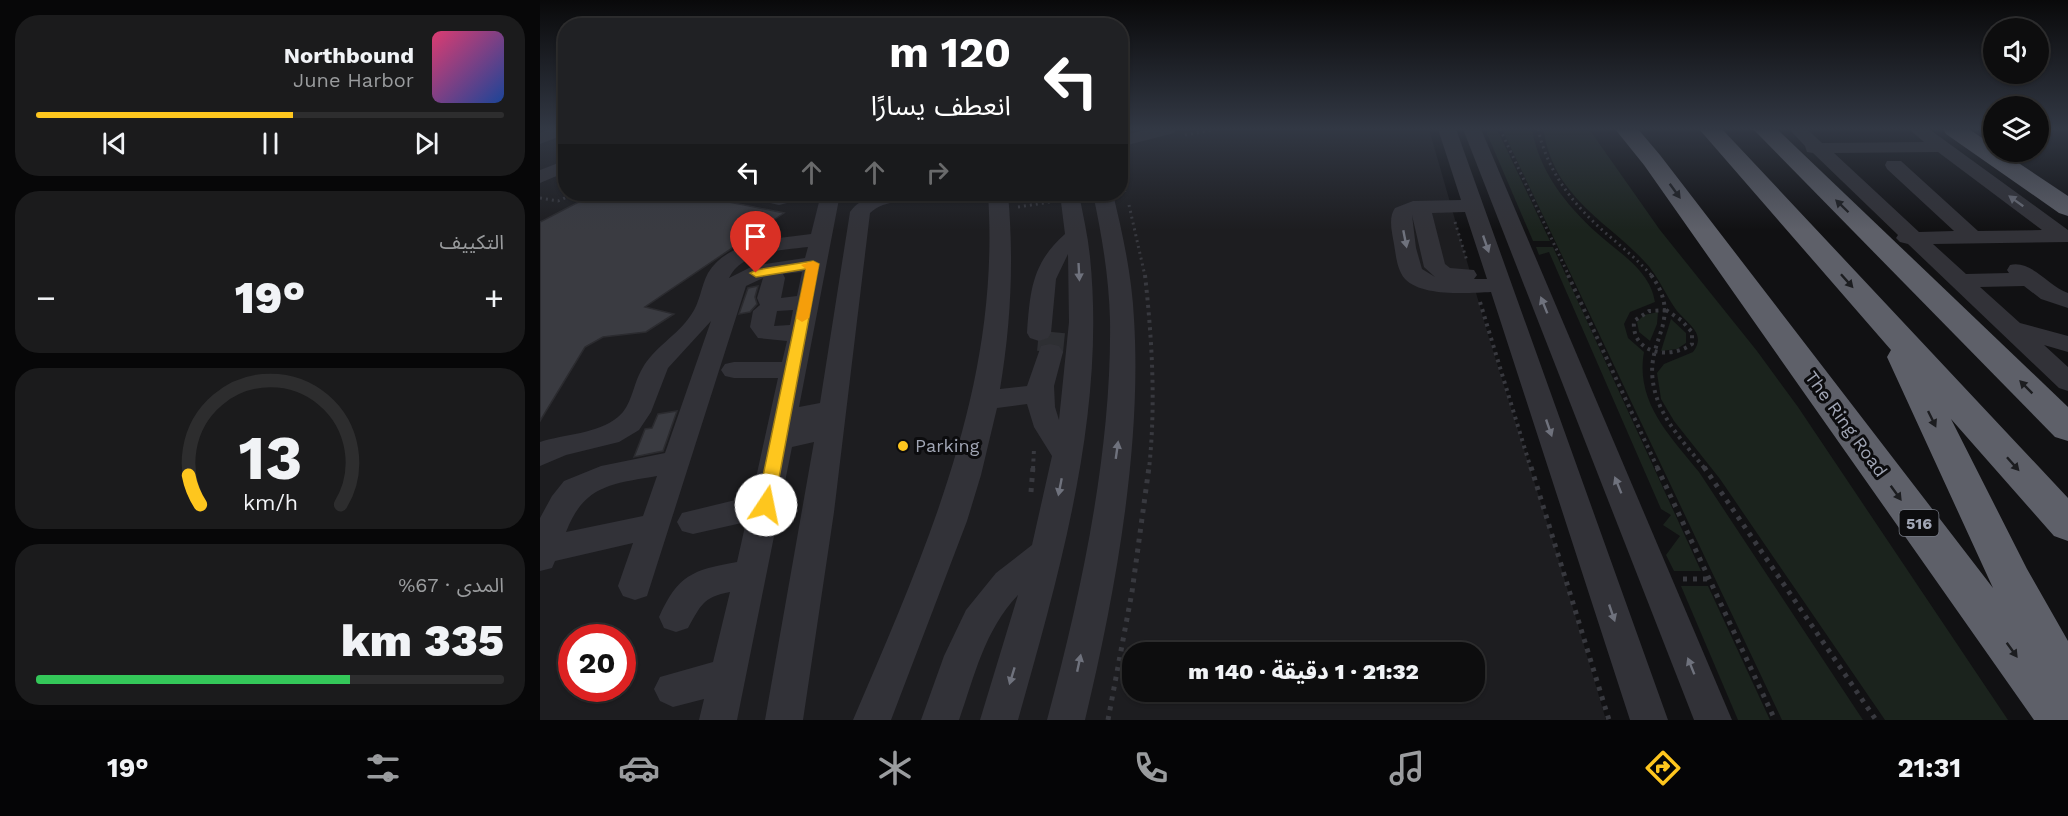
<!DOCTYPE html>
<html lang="ar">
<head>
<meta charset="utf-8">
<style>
  body { margin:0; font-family:"Work Sans","Noto Sans Arabic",sans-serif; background:#1b1b1c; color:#f1f3f6; direction:rtl; height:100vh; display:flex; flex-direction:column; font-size:22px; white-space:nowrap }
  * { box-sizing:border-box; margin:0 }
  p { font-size:20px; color:#9a9c9e }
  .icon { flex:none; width:33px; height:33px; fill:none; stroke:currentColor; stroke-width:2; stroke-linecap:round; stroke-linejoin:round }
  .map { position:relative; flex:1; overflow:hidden; direction:ltr }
  .sheet { display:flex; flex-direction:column; gap:15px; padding:15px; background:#070708; width:540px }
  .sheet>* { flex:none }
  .guide { position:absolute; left:18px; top:18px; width:570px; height:183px; border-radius:24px; box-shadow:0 2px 4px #0004,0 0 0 2px #2d2d2e; direction:rtl; background:#202124; color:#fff; overflow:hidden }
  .tools { position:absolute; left:1443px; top:18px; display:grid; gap:12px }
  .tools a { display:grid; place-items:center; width:66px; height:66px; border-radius:50%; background:#0d0d0e; box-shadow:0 2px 4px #0004,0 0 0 2px #2d2d2e; font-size:30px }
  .speed { position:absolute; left:18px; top:624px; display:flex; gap:12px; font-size:30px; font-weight:700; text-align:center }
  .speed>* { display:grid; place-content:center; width:78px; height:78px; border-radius:50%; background:#0d0d0e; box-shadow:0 2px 4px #0004,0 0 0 2px #2d2d2e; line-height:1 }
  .speed .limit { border:9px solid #d22; background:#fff; color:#111 }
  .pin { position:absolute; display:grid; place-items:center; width:51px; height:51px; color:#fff; margin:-62px -26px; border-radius:50% 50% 50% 0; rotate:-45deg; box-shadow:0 0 6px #0007 }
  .pin .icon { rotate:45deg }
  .me { position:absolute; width:66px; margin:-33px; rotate:11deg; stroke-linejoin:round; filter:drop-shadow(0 0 4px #0008) }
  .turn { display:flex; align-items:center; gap:21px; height:126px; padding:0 18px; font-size:27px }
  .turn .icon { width:78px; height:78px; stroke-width:2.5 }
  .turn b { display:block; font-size:42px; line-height:51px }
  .lanes { display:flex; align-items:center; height:57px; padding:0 18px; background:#0003; justify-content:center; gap:30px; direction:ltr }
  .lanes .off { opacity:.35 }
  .big { font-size:45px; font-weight:800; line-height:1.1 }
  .sheet .tile { flex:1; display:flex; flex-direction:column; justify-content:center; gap:9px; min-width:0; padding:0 21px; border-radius:24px; background:#1b1b1c }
  .sheet .dial { align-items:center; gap:0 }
  .dial svg { height:156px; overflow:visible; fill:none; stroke:#2d2d2e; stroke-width:7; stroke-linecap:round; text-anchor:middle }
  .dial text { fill:#f1f3f6; stroke:none }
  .song { display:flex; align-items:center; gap:18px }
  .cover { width:72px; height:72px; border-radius:9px; background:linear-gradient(135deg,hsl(340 70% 55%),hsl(220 70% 35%)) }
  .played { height:6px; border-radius:3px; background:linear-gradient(90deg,#fec61e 55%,#2d2d2e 55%) }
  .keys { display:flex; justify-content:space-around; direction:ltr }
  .heat { display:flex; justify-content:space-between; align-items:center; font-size:33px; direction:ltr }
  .charge { height:9px; border-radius:4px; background:linear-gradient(90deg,#34c759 67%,#2d2d2e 0) }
  .trip { position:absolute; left:582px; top:642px; width:363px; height:60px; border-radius:24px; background:#0d0d0e; box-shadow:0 2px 4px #0004,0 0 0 2px #2d2d2e; font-weight:800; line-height:60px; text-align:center; direction:rtl }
  .menu { display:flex; height:96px; justify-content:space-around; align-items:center; background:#050506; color:#9a9c9e }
  .menu .icon { width:42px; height:42px }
  .menu .selected { color:#fec61e }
  .menu b { font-size:27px; color:#f1f3f6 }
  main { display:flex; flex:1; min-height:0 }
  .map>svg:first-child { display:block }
  .built { fill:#1d1d20; fill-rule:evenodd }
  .green { fill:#1b231d }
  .building { fill:#3a3b41; stroke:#2b2b2f; stroke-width:1.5 }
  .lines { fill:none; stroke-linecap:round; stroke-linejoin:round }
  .minor-tunnel { stroke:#2e2f33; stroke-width:26; stroke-dasharray:26 13; stroke-linecap:butt }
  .path-far2 { stroke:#38393f; stroke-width:3; stroke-dasharray:2 4; stroke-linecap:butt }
  .path-far1 { stroke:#38393f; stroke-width:4; stroke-dasharray:3 4.5; stroke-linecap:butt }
  .path { stroke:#38393f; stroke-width:5; stroke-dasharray:4 6; stroke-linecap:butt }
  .minor { fill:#323238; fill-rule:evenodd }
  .highway { fill:#5e6069; fill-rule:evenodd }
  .oneway { fill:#1c1d20 }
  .oneway2 { fill:#6f727d }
  .route { fill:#fec61e; stroke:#a58114; stroke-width:1.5 }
  .slow { fill:#f59e0b }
  .poi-dot { fill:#fec61e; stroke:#0c0c0e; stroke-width:2 }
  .labels { text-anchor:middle; stroke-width:6; stroke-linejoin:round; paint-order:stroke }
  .shield { fill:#0c0c0e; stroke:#747883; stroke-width:1.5 }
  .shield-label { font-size:16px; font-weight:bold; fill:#a1a6b5 }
  .street-label { font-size:18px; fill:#a1a6b5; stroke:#0c0c0e }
  .poi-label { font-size:18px; fill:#a1a6b5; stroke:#0c0c0e; text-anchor:start }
</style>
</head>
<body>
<main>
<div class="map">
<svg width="1528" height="720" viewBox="0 0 1528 720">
  <rect width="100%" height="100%" fill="#111113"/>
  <path class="built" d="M0,129H25L26,194H580L581,129H889L949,338L1018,557L1066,720H0ZM32,638H82V688H32ZM592,652H934V692H592Z"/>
  <g class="green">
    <polygon points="945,129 957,129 1010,241 993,241"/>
    <path d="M962,129H992C999,171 1026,205 1057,233C1079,253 1110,270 1115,302L1090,312L1084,324L1088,338L1104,352C1095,402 1130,436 1159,472L1323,720H1242Z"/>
    <path d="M1003,129H1049L1120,230L1217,351L1258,407L1468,720H1345L1180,479L1134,421L1121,399L1117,373L1124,364L1153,352C1167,334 1148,324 1137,311C1125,295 1119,276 1104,261C1080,235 1050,217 1028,188C1014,170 1007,151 1003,129Z"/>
    <polygon points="996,247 1013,247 1161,571 1134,571 1126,555 1140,536 1123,525 1131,515 1121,509 1009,252 999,255"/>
    <polygon points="1118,312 1117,324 1110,341 1099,332 1097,322 1104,315"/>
    <polygon points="1131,319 1146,333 1146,343 1137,349 1121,351"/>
    <polygon points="1141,586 1168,586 1230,720 1198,720"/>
  </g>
  <g class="building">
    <polygon points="54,194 149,194 244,213 105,307 134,314 106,332 63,337 45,347 0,421 0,222"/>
    <polygon points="218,286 215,297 217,304 210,312 199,314 208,288"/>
    <polygon points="137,411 123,451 94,457 105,429 112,428 118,414"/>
  </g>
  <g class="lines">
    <polyline class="minor-tunnel" points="510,352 512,332"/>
    <g class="path-far2">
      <polyline points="960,129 1029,276"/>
      <path d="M998,129C1008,173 1034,206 1068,235C1083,248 1099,261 1112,276"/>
      <polyline points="645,135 679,129"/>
      <polyline points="580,169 590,155"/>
      <polyline points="580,179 585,192"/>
      <polyline points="0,198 18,201 34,194"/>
      <polyline points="589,205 605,276"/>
      <polyline points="478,207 510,202"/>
      <polyline points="915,222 927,261"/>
    </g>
    <g class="path-far1">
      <path d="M605,275C612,339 616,404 609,469"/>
      <polyline points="1028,275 1118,469"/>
      <path d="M1111,275C1144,320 1106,338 1113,382C1118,417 1144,442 1165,469"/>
      <polyline points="940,302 991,469"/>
      <path d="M1126,310L1141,320L1152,332V344C1130,360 1091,354 1094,321L1109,311Z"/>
      <polyline points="493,469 494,449"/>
    </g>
    <g class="path">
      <polyline points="991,467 1069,720"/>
      <polyline points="1117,467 1235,720"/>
      <polyline points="1164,467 1336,720"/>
      <polyline points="491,492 493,467"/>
      <polyline points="1143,579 1170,579"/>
      <polyline points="568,720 592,592 609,467"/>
    </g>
    <g class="minor">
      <polygon points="9,129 26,129 26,134 0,144 0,133"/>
      <polygon points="609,129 637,129 634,133 580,147 580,136"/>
      <path d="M898,129H916L1128,720H1090L951,292C929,293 882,297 865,279C857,270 856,256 854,244C852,232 848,218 855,208L873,201L921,200ZM925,212L947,279H934L937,275L934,270L910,268L905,264L892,213ZM872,215L884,267L895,277L882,269L876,248Z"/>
      <polygon points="923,129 941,129 1192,720 1154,720"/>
      <path d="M1249,129H1267L1282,143L1384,142L1369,129H1389L1528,230V242L1393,244L1426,274L1469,273L1467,270L1470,265C1492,260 1508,286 1528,293V308L1501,299L1484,286L1440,287L1480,323L1528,336V352L1504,345L1528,367V391L1519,388L1368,244L1360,242L1356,238L1358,235L1273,153L1267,152L1265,146ZM1398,152L1502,230L1438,231L1361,161H1347L1345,165L1347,169L1414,231L1379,232L1294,153Z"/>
      <polygon points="26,160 26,172 0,183 0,170"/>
      <polygon points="205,194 270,194 267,198 239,205 208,198"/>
      <path d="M281,194H300L259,407L280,403L310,212C327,188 364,191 390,194L387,198C368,203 346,198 330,213L294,512L263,720H225L274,442L252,447L197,720H159L164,699L133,707L120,701L114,689L120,677L173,662L190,592C163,597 161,605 148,628L136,632L124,628L119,617C138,575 152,570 197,562L206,522L153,534L142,531L137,522L142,513L212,496L238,378H194L185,376L181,370L185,364L194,362H242L247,341L218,338L210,327L213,311L220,305L217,298L223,278L206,286L107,596L95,600L83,596L78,586L93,543L15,561L12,568L0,571V518L12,496L24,481L61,466L125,453L171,321L128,368L111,412L99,430L79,442L26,455L0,466V442C25,434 57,434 78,417C92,406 93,384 102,369C114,347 137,336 151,315C160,303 161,286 168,273C188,240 236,239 271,234ZM268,247L265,258L213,266L189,278C202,251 242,250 268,247ZM262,272L257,296L241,298L245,278L243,274ZM253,310L250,325L234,326L237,311ZM117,476L103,516L26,532C44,485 71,484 117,476Z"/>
      <path d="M448,194H468C474,260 471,323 460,389L487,386L501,346L510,344L519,346L523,352L514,386L515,407L519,420L529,322L528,254L516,279L511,333L508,338L499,341L490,338L487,333C490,291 492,263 525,234L520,194H539C543,215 548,236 550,257C566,413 520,571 478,720H440L478,595C444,631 435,675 419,720H381L404,656L426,610L456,573L492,545L512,456L494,427L487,404L457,408L441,475L427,521L351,720H313C386,549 461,385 448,194Z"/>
      <path d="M553,194H573C583,235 592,277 594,319C602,447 575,595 545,720H507C541,594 572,451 570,320C569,278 562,236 553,194Z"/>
    </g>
    <g class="highway">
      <polygon points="1075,129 1098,129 1120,155 1453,588 1347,357 1351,350 1159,129 1182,129 1528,498 1528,541 1514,536 1411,419 1487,569 1528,641 1528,720 1494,720 1104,165"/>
      <polygon points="1213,129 1237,129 1528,407 1528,441 1515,437"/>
      <polygon points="1403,129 1429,129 1454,146 1454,152 1462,152 1528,196 1528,216 1519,213 1406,134"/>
    </g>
  </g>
  <defs><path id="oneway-solid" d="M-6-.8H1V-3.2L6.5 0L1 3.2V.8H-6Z" transform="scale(1.5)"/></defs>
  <g class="oneway">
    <use href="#oneway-solid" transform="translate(1135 191) rotate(54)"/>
    <use href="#oneway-solid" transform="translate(1302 206) rotate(-136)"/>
    <use href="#oneway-solid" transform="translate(1307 281) rotate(48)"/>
    <use href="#oneway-solid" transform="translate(1486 387) rotate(-135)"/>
    <use href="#oneway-solid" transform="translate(1392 419) rotate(64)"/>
    <use href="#oneway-solid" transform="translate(1473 464) rotate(48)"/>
    <use href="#oneway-solid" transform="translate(1356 493) rotate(54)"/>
    <use href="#oneway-solid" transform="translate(1472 650) rotate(54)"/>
  </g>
  <g class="oneway2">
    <use href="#oneway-solid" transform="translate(1476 201) rotate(-144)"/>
    <use href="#oneway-solid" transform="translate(865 239) rotate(79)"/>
    <use href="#oneway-solid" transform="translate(946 244) rotate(71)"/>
    <use href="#oneway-solid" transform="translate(539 272) rotate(87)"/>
    <use href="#oneway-solid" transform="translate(1004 305) rotate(-112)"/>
    <use href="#oneway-solid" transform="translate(1009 428) rotate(71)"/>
    <use href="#oneway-solid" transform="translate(577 450) rotate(-82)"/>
    <use href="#oneway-solid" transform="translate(1078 485) rotate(-112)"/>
    <use href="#oneway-solid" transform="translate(520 487) rotate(101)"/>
    <use href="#oneway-solid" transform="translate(1072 613) rotate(71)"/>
    <use href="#oneway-solid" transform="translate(539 663) rotate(-78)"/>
    <use href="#oneway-solid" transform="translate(1151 666) rotate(-112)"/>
    <use href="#oneway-solid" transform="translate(472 676) rotate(107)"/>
  </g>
  <linearGradient id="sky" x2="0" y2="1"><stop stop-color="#09090a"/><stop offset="0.56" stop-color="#323844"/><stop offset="1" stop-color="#323844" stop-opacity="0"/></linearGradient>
  <rect width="1528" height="230" fill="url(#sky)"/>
  <polygon class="route" points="273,261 279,264 234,505 231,510 226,512 220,510 217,505 266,269 216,277 210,273 216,270"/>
  <polygon class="slow" points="273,261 279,264 269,318 262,322 256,318 266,269 261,265"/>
  <circle class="poi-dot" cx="363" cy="446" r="6"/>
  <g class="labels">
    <rect class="shield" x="1359.5" y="510" width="39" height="26" rx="4.5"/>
    <g class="shield-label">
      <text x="1379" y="529">516</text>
    </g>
    <g class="street-label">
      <text transform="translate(1306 424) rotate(54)" y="6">The Ring Road</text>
    </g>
    <g class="poi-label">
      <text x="375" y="452">Parking</text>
    </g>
  </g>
</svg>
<div class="tools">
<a><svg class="icon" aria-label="sound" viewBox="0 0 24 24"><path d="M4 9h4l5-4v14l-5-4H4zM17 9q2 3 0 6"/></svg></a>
<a><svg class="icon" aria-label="layers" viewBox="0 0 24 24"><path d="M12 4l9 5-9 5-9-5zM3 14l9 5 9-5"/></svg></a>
</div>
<div class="speed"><div class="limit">20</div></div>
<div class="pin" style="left:216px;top:273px;background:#d93025"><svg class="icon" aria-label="arrive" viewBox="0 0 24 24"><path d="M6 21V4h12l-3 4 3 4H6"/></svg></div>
<svg class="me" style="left:226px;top:505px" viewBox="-20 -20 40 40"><circle r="19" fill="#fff"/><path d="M0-13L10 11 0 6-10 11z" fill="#fec61e"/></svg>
<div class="trip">21:32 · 1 دقيقة · 140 m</div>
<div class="guide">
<div class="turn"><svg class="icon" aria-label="left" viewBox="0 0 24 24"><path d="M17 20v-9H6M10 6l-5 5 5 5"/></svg><div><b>120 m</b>انعطف يسارًا</div></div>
<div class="lanes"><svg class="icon" aria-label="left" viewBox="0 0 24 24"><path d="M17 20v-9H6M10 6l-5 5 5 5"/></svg><svg class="icon off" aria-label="ahead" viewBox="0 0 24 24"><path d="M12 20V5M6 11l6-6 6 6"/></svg><svg class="icon off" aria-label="ahead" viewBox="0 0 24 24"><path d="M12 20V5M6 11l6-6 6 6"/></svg><svg class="icon off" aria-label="right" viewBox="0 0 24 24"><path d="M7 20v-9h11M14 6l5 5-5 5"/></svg></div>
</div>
</div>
<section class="sheet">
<div class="tile">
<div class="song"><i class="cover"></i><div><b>Northbound</b><p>June Harbor</p></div></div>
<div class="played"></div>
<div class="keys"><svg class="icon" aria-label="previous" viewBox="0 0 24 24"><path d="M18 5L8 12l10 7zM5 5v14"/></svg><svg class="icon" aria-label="pause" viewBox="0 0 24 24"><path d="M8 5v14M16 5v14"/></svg><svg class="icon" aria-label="next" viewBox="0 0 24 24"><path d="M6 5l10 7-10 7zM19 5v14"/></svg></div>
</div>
<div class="tile"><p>التكييف</p>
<div class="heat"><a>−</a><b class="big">19°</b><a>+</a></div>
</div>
<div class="tile dial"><svg viewBox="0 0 100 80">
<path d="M14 69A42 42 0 1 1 86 69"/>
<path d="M14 69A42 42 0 0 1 8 54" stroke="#fec61e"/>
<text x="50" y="56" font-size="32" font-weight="700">13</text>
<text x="50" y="72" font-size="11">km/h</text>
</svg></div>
<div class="tile"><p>المدى · 67%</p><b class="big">335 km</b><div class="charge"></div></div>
</section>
</main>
<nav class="menu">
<b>21:31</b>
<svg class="icon selected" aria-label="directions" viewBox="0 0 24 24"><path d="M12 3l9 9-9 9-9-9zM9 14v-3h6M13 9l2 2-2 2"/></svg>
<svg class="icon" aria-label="music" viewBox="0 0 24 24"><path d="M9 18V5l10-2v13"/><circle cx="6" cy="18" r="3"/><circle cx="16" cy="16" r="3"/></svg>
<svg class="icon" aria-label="phone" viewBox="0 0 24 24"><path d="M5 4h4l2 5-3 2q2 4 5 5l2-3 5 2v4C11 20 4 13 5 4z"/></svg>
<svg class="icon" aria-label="climate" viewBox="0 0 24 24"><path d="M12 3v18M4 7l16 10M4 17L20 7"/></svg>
<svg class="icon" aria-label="car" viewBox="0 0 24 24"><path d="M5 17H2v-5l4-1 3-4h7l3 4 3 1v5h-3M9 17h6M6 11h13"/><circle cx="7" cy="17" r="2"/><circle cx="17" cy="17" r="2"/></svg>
<svg class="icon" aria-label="filters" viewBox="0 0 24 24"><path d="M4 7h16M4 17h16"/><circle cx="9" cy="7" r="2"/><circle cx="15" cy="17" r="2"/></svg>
<b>19°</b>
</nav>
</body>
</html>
